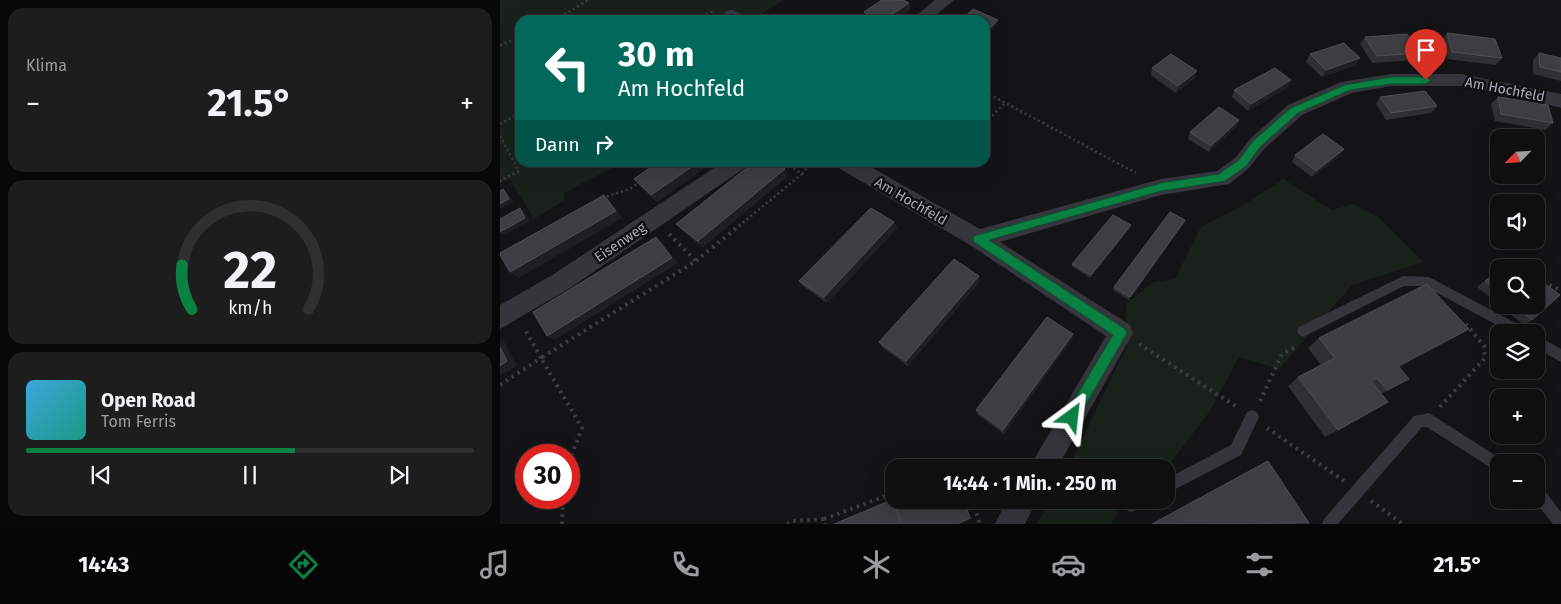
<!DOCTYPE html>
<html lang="de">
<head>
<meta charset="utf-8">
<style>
  body { margin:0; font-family:"Fira Sans",sans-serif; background:#1d1d1e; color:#f1f3f6; height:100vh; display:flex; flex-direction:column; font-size:19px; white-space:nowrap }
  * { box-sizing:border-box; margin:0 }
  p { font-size:16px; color:#9b9c9f }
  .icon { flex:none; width:28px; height:28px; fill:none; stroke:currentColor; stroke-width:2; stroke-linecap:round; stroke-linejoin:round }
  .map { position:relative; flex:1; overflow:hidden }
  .panel { display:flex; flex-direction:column; gap:8px; padding:8px; background:#080809; width:500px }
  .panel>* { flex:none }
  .top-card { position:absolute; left:15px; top:15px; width:475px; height:152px; border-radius:15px; box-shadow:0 5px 20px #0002,0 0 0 1px #2f2f30; background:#00695c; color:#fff; overflow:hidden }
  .needle { width:32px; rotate:245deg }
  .controls { position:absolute; left:990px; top:129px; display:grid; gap:10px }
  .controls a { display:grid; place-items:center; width:55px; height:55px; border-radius:10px; background:#0f0f10; box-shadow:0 5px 20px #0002,0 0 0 1px #2f2f30; font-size:25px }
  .speed { position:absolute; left:15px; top:444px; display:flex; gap:10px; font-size:25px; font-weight:700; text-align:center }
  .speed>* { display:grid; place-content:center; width:65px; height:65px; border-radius:50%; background:#0f0f10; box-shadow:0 5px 20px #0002,0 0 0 1px #2f2f30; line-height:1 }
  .speed .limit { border:8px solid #d22; background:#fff; color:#111 }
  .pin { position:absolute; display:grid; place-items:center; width:42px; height:42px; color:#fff; margin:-51px -21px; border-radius:50% 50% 50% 0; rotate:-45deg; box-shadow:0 0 5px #0007 }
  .pin .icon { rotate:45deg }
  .me { position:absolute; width:55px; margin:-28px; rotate:30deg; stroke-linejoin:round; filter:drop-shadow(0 0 4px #0008) }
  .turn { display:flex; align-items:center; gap:18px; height:105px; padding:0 20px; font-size:22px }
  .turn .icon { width:65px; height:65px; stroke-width:2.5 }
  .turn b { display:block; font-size:35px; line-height:42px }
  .then { display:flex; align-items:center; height:48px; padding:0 20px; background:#0003; gap:10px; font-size:19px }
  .big { font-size:38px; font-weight:700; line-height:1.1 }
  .panel .card { flex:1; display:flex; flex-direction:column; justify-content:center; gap:8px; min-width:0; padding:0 18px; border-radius:15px; background:#1d1d1e }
  .panel .dial { align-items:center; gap:0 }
  .dial svg { height:130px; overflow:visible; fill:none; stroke:#2f2f30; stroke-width:7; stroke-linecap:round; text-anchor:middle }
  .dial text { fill:#f1f3f6; stroke:none }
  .song { display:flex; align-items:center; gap:15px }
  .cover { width:60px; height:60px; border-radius:8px; background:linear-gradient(135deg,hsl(200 70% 55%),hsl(170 70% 35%)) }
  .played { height:5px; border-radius:2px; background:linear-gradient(90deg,#0b8043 60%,#2f2f30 60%) }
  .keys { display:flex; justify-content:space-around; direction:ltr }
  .heat { display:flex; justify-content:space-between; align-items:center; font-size:28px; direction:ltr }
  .trip { position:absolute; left:385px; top:459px; width:290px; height:50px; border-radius:15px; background:#0f0f10; box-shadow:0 5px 20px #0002,0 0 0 1px #2f2f30; font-weight:700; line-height:50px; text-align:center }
  .tab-bar { display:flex; height:80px; justify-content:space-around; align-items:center; background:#060606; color:#9b9c9f }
  .tab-bar .icon { width:35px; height:35px }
  .tab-bar .selected { color:#0b8043 }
  .tab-bar b { font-size:22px; color:#f1f3f6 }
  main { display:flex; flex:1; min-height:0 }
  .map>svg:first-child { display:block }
  .green { fill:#1a211a }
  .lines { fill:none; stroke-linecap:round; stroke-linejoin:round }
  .path-far1 { stroke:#3b3d42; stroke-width:2.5; stroke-dasharray:2 3; stroke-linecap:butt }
  .path { stroke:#3b3d42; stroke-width:4; stroke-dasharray:2.5 4.5; stroke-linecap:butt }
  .service { fill:#35363b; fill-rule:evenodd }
  .minor { fill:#35363b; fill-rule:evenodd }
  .wall { fill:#303034 }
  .shaded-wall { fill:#1f1f22 }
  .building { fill:#3c3e42; stroke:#4d4f54 }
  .route { fill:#0b8043; stroke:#07532c }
  .labels { text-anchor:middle; stroke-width:5; stroke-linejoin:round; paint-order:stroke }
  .street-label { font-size:14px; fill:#a5acb6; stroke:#0f0f11 }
</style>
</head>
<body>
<main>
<section class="panel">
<div class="card"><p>Klima</p>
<div class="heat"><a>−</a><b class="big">21.5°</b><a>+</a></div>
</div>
<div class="card dial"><svg viewBox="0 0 100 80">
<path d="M14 69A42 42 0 1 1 86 69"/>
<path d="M14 69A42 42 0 0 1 8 42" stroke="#0b8043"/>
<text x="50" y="56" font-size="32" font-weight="700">22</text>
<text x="50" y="72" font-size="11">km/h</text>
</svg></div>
<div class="card">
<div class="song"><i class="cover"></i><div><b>Open Road</b><p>Tom Ferris</p></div></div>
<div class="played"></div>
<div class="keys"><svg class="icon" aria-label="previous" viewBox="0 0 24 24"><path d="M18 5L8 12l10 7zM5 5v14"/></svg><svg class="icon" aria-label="pause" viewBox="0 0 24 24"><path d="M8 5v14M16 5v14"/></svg><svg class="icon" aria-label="next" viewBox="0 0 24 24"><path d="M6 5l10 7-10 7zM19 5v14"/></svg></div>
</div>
</section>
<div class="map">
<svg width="1061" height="524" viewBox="0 0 1061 524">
  <rect width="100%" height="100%" fill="#141416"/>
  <g class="green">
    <polygon points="0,0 283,0 252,20 20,20 20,162 121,163 64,193 65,200 34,219 10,179 0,184"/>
    <polygon points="783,179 832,210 854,204 879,218 923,262 852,285 779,369 739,357 710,411 666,469 666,468 568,468 627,346 626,304 653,282 675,279 701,227 740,207"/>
    <polygon points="551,500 625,500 611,524 537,524"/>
  </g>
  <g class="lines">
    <g class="path-far1">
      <polyline points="56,20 88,0"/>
      <polyline points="192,20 214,11"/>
      <polyline points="0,45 20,37"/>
      <polyline points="485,92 636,173"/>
      <polyline points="485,123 505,103"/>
      <polyline points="0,124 20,113"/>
      <polyline points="0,136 19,171 0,181"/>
      <polyline points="302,174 312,162"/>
      <polyline points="102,198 130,189 139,182"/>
      <polyline points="239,226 302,174 285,162"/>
    </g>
    <g class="path">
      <polyline points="196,261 240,225"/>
      <polyline points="1036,283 1042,282 1061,290"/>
      <polyline points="639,344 737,407"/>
      <polyline points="0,385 41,358 24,328"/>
      <polyline points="760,401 782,354 797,346"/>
      <polyline points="940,407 985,358 984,346 966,324"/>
      <polyline points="767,428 844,481"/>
      <polyline points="69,462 82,428 41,358 196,261 169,234"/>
      <polyline points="459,468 462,468"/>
      <polyline points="472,500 480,524"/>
      <polyline points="871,501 903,524"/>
      <polyline points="324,519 394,493"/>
      <polyline points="62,524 63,498"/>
      <polyline points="287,524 293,521 324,519 325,524"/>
    </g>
    <g class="service">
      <polygon points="903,276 929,277 1025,328 1027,332 1010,332 924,286 904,286 807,335 803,337 799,335 797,331 799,327"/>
      <polygon points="1036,335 1061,349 1061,362 1036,348"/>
      <polygon points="752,410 757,412 759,417 741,455 666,494 666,479 731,445 747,412"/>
      <polygon points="929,413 1004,461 1004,462 999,462 999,473 927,427 922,427 838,524 822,524 824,519 914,416"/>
      <polygon points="1036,484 1041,486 1061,512 1061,524 1053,524 1034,500 1036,500"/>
      <polygon points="626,500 648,500 646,505 631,512 626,510 624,505"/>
    </g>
    <g class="minor">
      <polygon points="435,0 454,0 430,20 411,20"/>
      <polygon points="232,10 247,16 249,20 226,19 224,15 226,11"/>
      <polygon points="891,74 961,74 1061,94 1061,108 1035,101 961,86 891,86 852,93 802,115 764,149 749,168 729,184 661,195 500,242 630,325 633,333 557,468 529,468 606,336 470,245 337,167 334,162 362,162 480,229 661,179 717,171 735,158 750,139 788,105 841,82"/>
      <polygon points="223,162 249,162 246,167 70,288 0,329 0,305 54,274"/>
      <polygon points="507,500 537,500 525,524 495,524"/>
    </g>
  </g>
  <g class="wall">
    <polygon points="409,3 410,10 396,20 368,20 366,19 364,12"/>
    <polygon points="947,33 1002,58 996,65 947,59 942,40"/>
    <polygon points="865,37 920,53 915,60 872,63 860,44"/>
    <polygon points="1039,53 1061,58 1061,81 1033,74 1033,60"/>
    <polygon points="810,54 856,65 822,77 806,62"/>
    <polygon points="652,68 695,78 676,93 651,75"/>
    <polygon points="788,87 748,111 732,97 734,90"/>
    <polygon points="880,97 937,106 931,113 886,120 876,104"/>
    <polygon points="998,97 1053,123 1045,130 995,121 991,104"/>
    <polygon points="739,120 736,127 709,152 688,139 690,132"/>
    <polygon points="844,149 840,156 812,177 792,162 795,155"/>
    <polygon points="213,162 157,202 134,179"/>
    <polygon points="285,169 288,176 203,247 182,230 176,224"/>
    <polygon points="685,220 684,223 629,300 613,290 614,287"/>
    <polygon points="394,222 397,228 327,303 303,286 299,281"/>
    <polygon points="630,228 590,278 572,266 572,264"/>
    <polygon points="999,269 999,304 977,287"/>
    <polygon points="480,281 408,366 382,347 379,342"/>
    <polygon points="999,305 1036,305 1032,320 1024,325"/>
    <polygon points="969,329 952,339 899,367 909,379 882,394 888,402 825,437 788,386 798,377 821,365 808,348 819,338"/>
    <polygon points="573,334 572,339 504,434 477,414 476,410"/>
  </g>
  <g class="shaded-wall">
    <polygon points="409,3 410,10 396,20 384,20"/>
    <polygon points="498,20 498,24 485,37 485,33"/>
    <polygon points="860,58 856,65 822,77 826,70"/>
    <polygon points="697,71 695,78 676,93 678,86"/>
    <polygon points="791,80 788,87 748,111 751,104"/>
    <polygon points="739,120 736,127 709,152 711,146"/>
    <polygon points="844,149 840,156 812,177 816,171"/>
    <polygon points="199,162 213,162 157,202 151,195"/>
    <polygon points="285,169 288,176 203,247 198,241"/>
    <polygon points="3,189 7,192 13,202 0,209 0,204"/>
    <polygon points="104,195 110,201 122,218 19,278 10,272"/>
    <polygon points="20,208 24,211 30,221 4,235 0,233 0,232"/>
    <polygon points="685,220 684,223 629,300 630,297"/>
    <polygon points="394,222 397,228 327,303 324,297"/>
    <polygon points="631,225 630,228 590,278 591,275"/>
    <polygon points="156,237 162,243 178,263 55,340 47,336"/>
    <polygon points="479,276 480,281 408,366 406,361"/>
    <polygon points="969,329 952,339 884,376 898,366"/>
    <polygon points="573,334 572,339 504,434 503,430"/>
    <polygon points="0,339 4,341 17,366 0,376"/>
    <polygon points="909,379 894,388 873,399 887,390"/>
    <polygon points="464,500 471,520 462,524 456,524"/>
  </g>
  <g class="building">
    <polygon points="382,0 403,0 409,3 384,20 378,20 364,12"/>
    <polygon points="473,9 498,20 485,33 485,20 461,20"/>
    <polygon points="947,33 995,39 1002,58 952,52"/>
    <polygon points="907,34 920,53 877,56 865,37"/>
    <polygon points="844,43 860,58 826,70 810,54"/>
    <polygon points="1039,53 1061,58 1061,72 1040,67"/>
    <polygon points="671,54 697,71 678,86 652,68"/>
    <polygon points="775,68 791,80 751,104 734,90"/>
    <polygon points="925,91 937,106 891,113 880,97"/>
    <polygon points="998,97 1048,105 1053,123 1001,114"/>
    <polygon points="719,107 739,120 711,146 690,132"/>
    <polygon points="823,134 844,149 816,171 795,155"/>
    <polygon points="158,162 199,162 151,195 134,179"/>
    <polygon points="254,162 275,162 285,169 198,241 176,224"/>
    <polygon points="3,189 9,199 0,204 0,191"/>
    <polygon points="104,195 116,211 10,272 0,255 0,253"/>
    <polygon points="20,208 25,218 0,232 0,219"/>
    <polygon points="371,208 394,222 324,297 299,281"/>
    <polygon points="670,212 685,220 630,297 614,287"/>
    <polygon points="613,215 631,225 591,275 572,264"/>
    <polygon points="156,237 172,258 47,336 33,312"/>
    <polygon points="454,259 479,276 406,361 379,342"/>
    <polygon points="1012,259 1024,268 1001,268"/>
    <polygon points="999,270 999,293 985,281"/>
    <polygon points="1036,277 1060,295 1032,320 1014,305 1036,305"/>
    <polygon points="927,284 969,329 898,366 909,379 887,390 877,378 871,381 888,402 838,430 798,377 835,358 819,338"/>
    <polygon points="547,317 573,334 503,430 476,410"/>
    <polygon points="0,347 7,361 0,366"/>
    <polygon points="768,461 809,523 652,524"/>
    <polygon points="394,499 400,524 334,524"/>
    <polygon points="395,500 464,500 470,518 456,524 401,524"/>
  </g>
  <polygon class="route" points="891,77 926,77 931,80 926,84 891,84 850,90 798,113 760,147 746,166 725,181 661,191 489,240 625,329 627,333 576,422 572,424 567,422 565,417 567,412 613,335 474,242 473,239 474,236 661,183 719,174 739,160 753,141 791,108 845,85"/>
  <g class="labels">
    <g class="street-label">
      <text transform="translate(1005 89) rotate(11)" y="5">Am Hochfeld</text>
      <text transform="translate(411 201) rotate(30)" y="5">Am Hochfeld</text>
      <text transform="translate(120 242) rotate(-34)" y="5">Eisenweg</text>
    </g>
  </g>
</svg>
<div class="controls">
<a><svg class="needle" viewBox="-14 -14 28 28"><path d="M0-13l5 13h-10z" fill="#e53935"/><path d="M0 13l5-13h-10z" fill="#9b9c9f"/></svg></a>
<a><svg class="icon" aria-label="sound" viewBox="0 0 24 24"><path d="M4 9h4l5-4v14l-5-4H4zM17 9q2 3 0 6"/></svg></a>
<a><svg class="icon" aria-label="search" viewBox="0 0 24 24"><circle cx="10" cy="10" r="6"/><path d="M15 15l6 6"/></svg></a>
<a><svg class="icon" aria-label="layers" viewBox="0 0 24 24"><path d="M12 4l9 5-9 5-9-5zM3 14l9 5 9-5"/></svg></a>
<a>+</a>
<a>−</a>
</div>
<div class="speed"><div class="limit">30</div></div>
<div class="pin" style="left:926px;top:80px;background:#d93025"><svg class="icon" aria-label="arrive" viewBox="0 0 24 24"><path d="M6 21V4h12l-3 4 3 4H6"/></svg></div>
<svg class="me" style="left:572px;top:417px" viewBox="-20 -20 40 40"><path d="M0-17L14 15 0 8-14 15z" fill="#0b8043" stroke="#fff" stroke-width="4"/></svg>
<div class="trip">14:44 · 1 Min. · 250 m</div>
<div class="top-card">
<div class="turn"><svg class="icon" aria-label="left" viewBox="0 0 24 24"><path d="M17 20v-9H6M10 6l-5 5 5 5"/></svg><div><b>30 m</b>Am Hochfeld</div></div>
<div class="then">Dann<svg class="icon" aria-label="right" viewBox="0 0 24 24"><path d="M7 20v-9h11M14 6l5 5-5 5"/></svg></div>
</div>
</div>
</main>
<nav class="tab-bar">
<b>14:43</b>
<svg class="icon selected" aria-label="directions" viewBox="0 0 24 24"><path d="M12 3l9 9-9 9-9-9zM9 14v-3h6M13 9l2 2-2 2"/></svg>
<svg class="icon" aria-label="music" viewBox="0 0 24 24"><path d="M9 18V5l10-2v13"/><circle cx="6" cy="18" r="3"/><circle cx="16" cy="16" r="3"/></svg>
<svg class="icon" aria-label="phone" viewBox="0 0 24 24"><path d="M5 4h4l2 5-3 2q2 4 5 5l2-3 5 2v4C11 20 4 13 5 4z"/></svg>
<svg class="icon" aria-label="climate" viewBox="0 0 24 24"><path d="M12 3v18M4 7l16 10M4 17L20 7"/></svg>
<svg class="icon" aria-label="car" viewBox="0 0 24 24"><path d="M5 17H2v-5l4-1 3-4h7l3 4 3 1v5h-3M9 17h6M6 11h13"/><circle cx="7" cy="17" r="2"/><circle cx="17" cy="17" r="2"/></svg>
<svg class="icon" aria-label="filters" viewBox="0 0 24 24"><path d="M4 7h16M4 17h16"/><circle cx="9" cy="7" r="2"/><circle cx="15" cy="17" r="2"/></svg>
<b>21.5°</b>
</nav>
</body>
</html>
